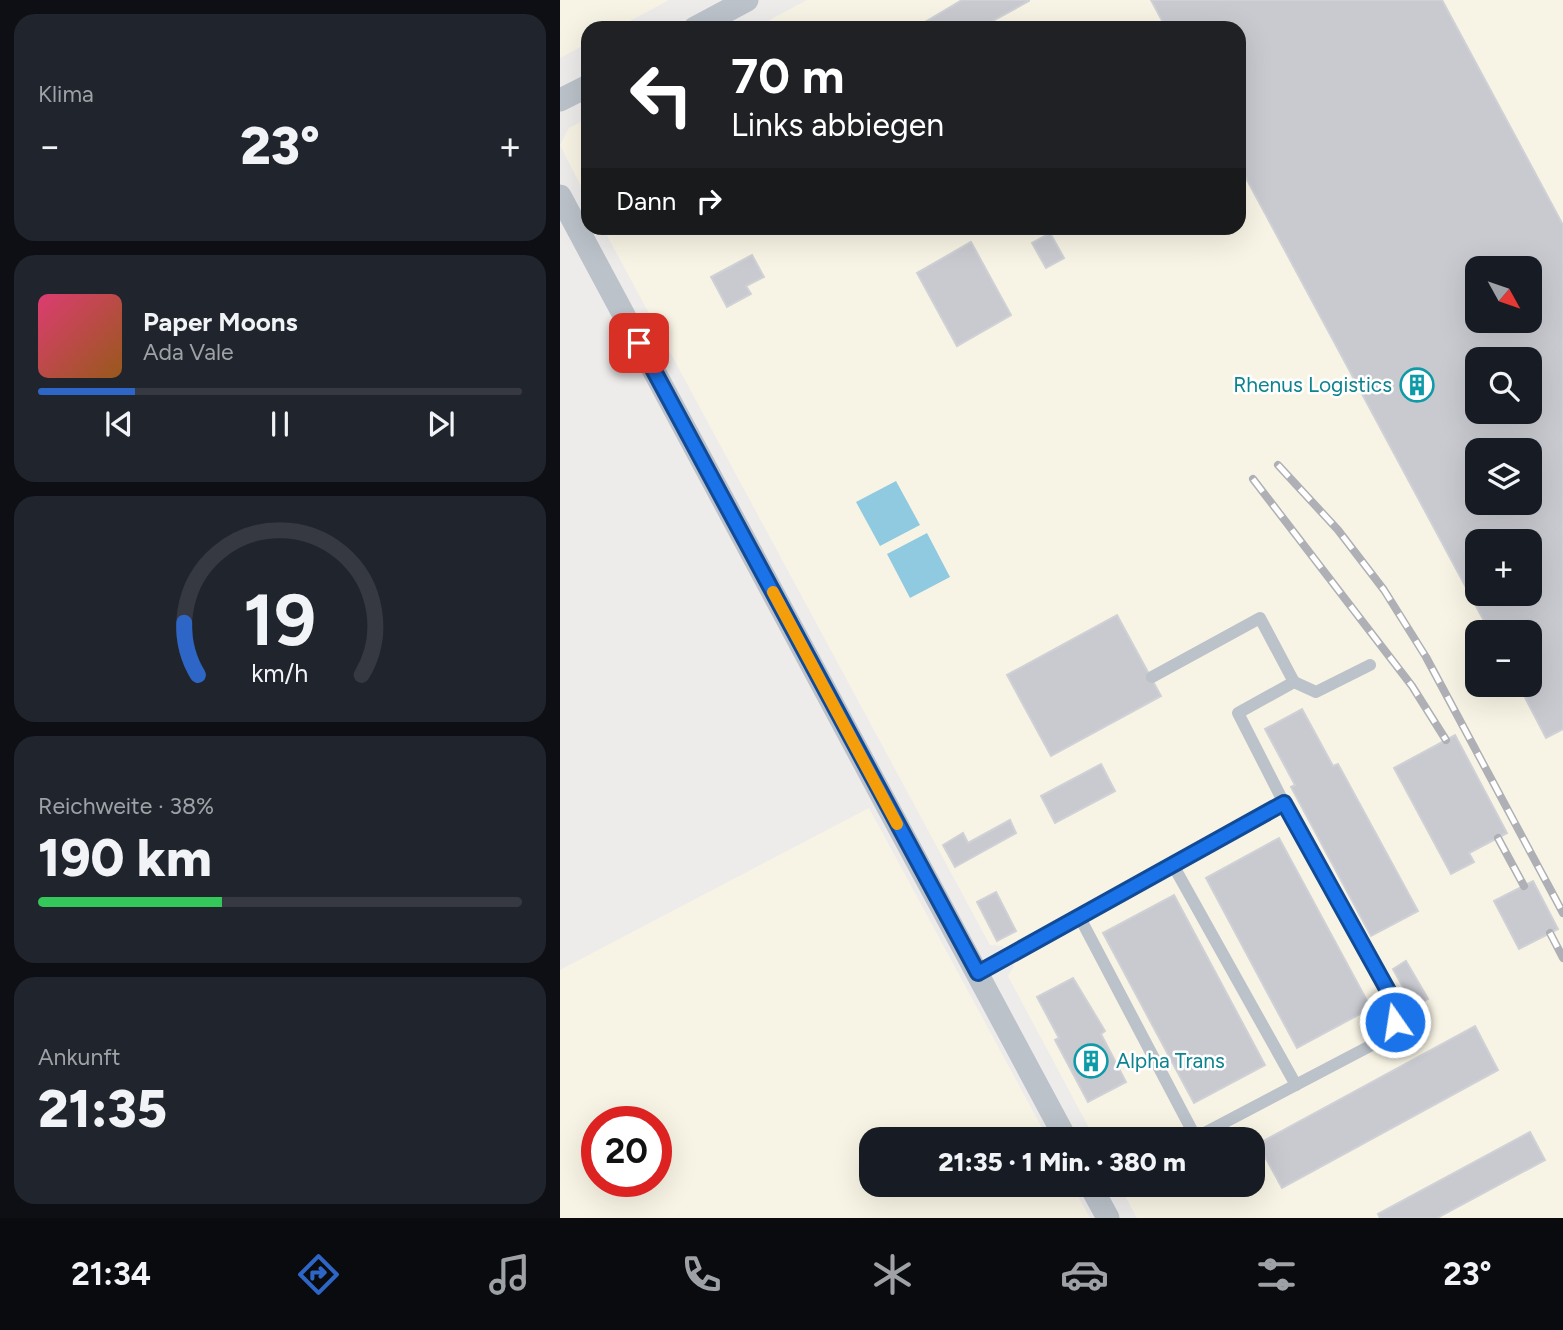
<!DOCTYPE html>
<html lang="de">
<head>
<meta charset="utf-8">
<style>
  body { margin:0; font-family:Figtree,sans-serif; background:#20242c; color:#f1f3f6; height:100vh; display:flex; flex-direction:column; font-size:26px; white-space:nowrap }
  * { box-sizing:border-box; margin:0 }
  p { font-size:23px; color:#9ea1a6 }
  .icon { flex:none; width:38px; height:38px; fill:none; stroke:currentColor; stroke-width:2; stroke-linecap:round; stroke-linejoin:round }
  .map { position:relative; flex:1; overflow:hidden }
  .side { display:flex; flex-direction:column; gap:14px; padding:14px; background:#0d0f14; width:560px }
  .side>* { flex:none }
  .hud { position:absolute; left:21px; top:21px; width:665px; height:214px; border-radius:21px; box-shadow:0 7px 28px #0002; background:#202124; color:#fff; overflow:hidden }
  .needle { width:46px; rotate:130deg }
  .controls { position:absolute; left:905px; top:256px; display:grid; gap:14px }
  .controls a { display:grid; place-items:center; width:77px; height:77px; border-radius:14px; background:#171b24; box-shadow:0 7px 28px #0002; font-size:35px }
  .speed { position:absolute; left:21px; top:1106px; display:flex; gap:14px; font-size:35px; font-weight:700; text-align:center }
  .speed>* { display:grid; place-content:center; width:91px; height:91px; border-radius:50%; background:#171b24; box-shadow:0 7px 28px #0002; line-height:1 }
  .speed .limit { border:10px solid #d22; background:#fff; color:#111 }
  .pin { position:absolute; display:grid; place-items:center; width:60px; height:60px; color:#fff; margin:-30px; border-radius:14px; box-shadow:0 4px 10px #0006 }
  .me { position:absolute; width:77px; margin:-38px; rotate:347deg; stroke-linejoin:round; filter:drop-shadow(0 0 5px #0008) }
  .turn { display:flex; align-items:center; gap:24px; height:147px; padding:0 35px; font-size:32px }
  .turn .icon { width:91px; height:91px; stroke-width:2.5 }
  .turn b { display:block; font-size:49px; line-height:60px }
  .then { display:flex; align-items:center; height:66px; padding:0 35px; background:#0003; gap:14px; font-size:26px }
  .big { font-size:52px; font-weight:800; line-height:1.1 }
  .side .widget { flex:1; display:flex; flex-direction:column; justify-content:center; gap:10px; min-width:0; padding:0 24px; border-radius:21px; background:#20242c }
  .side .dial { align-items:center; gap:0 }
  .dial svg { height:182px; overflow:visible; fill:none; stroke:#363941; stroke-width:7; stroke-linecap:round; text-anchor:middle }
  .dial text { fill:#f1f3f6; stroke:none }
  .song { display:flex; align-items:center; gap:21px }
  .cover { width:84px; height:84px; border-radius:10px; background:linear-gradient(135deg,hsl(340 70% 55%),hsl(30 70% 35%)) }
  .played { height:7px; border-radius:4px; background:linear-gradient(90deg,#2d66c6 20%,#363941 20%) }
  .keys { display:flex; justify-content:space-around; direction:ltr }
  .heat { display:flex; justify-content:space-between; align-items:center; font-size:38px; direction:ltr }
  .charge { height:10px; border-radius:5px; background:linear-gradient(90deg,#34c759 38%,#363941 0) }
  .trip { position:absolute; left:299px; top:1127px; width:406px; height:70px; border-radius:21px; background:#171b24; box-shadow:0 7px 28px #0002; font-weight:800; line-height:70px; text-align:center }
  .menu { display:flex; height:112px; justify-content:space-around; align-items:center; background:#090b0e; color:#9ea1a6 }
  .menu .icon { width:49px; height:49px }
  .menu .selected { color:#2d66c6 }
  .menu b { font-size:32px; color:#f1f3f6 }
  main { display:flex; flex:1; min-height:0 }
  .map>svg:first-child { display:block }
  .commercial { fill:#f8f4e5; fill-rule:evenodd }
  .water { fill:#8fcae0 }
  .building { fill:#c9cad0; stroke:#d0d1d6; stroke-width:2; fill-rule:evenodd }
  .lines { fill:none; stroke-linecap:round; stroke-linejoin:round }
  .lane { stroke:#bbc2c9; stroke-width:12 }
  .street { stroke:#bbc2c9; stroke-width:23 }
  .rail-casing { stroke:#aeb0b5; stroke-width:8 }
  .rail { stroke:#fff; stroke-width:5; stroke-dasharray:16; stroke-linecap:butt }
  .route-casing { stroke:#114b97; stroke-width:18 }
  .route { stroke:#1a73e8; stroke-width:12 }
  .slow { stroke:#f59e0b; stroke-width:12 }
  .labels { text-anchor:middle; stroke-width:5; stroke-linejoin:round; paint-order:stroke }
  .culture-label { font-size:21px; fill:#0d838f; stroke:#fff; text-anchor:end }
</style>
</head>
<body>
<main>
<section class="side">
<div class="widget"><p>Klima</p>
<div class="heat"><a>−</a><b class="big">23°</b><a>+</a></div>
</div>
<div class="widget">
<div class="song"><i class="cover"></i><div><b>Paper Moons</b><p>Ada Vale</p></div></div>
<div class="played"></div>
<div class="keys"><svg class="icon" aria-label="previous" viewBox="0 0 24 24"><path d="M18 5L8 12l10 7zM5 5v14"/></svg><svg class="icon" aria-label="pause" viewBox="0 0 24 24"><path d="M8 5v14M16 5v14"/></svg><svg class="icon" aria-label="next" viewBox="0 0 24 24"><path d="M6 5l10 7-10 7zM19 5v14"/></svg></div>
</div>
<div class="widget dial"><svg viewBox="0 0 100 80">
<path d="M14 69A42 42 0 1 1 86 69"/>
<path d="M14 69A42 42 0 0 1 8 46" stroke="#2d66c6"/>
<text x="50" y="56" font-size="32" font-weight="700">19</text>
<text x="50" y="72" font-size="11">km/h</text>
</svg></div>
<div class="widget"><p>Reichweite · 38%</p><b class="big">190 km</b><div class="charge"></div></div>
<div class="widget"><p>Ankunft</p><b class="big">21:35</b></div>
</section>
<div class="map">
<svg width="1003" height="1218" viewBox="0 0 1003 1218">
  <rect width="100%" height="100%" fill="#eeebeb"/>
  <g class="commercial">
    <polygon points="0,0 109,0 57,28 28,28 28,43 0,58"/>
    <path d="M247,0H1003V1218H577L559,1185H693V1139H535L448,976L454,966L443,946L430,945L43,228H679V28H195ZM917,268H970V320H917ZM917,359H970V411H917ZM917,450H970V502H917ZM917,541H970V593H917ZM917,632H970V684H917Z"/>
    <polygon points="28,118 28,200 0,145 9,128"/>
    <path d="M309,808L488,1139H312V1185H512L530,1218H0V970ZM37,1122H96V1181H37Z"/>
  </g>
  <g class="water">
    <polygon points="336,481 360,525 320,546 296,502"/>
    <polygon points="367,533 390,577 350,598 327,554"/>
  </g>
  <g class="building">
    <polygon points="402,0 469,0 469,1 420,28 355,28"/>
    <path d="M591,0H882L1003,225V729L986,738L958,684H970V632H930L679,165V28H606ZM917,268H970V320H917ZM917,359H970V411H917ZM917,450H970V502H917ZM917,541H970V593H917Z"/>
    <polygon points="490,233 504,258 486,268 472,243"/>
    <polygon points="411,242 451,315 397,346 357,273"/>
    <polygon points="192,255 204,277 186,286 191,294 167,307 151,277"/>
    <polygon points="557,615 601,696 491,756 447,675"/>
    <polygon points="742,709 773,766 778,764 858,911 811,936 731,787 735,785 705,729"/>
    <polygon points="895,735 947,833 909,853 914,862 891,874 834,768"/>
    <polygon points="541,764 555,791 495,823 481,796"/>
    <polygon points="450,820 456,833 395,867 383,845 403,833 408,843"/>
    <polygon points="719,838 811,1008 737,1048 646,878"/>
    <polygon points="973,881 998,929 959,949 934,901"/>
    <polygon points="436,892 456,931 437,941 417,902"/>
    <polygon points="614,895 705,1065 634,1103 543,933"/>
    <polygon points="846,961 868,999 854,1007 833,969"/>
    <polygon points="513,978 545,1031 541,1034 566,1082 528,1102 495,1040 499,1038 477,997"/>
    <polygon points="915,1026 938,1070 722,1188 698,1144"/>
    <polygon points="970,1132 985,1160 877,1218 820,1218 818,1214"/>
  </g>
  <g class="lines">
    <g class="lane">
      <polyline points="592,677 700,618 734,682"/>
      <polyline points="724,803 678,713 734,682 756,692 810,665"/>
      <polyline points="613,865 736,1085"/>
      <polyline points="519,916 636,1138"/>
      <polyline points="418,973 724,803 836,1005 835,1022 810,1046 633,1139"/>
    </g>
    <g class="street">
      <polyline points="135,28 187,0"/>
      <polyline points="0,100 28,86"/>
      <polyline points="0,196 506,1139"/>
      <polyline points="530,1185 548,1218"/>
    </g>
    <defs>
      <g id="rail">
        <polyline points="718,465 778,530 824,590 866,657 1003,913"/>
        <polyline points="693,479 852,686 886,740"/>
        <polyline points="938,838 964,886"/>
        <polyline points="990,933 1003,958"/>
      </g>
    </defs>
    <use href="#rail" class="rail-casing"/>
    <use href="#rail" class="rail"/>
  </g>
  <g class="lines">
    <defs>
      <polyline id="route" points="79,343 418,973 724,803 836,1005 835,1022"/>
    </defs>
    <use href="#route" class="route-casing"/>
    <use href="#route" class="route"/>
    <polyline class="slow" points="213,592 337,824"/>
  </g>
  <defs>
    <symbol id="building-ring" viewBox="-11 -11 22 22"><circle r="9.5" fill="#fff" stroke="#0f9aa8" stroke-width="1.5"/><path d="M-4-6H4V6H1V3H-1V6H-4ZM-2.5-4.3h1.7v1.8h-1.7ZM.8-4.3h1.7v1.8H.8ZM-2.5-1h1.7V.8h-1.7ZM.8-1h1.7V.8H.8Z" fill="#0f9aa8"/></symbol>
  </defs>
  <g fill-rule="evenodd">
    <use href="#building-ring" x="838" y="366" width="38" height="38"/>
    <use href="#building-ring" x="512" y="1042" width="38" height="38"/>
  </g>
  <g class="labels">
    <g class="culture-label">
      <text x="832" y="392">Rhenus Logistics</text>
      <text x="556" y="1068" text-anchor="start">Alpha Trans</text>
    </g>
  </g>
</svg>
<div class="controls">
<a><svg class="needle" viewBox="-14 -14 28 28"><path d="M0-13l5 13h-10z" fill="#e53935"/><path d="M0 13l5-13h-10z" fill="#9ea1a6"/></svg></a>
<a><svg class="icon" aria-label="search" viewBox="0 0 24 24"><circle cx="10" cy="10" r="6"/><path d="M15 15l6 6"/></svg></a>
<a><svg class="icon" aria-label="layers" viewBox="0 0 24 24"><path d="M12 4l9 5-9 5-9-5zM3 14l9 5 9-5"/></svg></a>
<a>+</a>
<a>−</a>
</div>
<div class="speed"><div class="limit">20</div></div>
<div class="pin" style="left:79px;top:343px;background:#d93025"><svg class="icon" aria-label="arrive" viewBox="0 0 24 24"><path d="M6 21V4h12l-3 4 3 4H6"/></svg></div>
<svg class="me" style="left:835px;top:1022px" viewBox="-20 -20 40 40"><circle r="17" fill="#1a73e8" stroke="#fff" stroke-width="3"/><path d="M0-11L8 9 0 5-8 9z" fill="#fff"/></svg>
<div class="trip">21:35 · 1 Min. · 380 m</div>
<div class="hud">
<div class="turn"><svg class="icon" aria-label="left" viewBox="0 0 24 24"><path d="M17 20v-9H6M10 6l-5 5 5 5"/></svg><div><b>70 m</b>Links abbiegen</div></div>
<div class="then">Dann<svg class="icon" aria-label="right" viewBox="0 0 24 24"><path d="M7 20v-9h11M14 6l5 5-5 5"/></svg></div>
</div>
</div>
</main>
<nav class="menu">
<b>21:34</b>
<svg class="icon selected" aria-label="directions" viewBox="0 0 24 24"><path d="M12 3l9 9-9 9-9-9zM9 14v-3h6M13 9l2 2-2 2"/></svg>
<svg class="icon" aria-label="music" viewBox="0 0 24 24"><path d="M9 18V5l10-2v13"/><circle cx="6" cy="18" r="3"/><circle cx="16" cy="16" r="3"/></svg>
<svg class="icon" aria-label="phone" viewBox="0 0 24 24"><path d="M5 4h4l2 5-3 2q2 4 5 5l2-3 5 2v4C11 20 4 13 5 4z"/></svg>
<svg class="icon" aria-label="climate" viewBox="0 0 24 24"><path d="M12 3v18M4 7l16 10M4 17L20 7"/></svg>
<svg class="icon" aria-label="car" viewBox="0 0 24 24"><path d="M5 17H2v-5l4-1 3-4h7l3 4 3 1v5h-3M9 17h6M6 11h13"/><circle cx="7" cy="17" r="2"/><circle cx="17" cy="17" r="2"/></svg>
<svg class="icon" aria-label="filters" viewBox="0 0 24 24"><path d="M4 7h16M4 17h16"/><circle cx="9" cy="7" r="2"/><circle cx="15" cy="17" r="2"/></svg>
<b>23°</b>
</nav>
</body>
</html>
